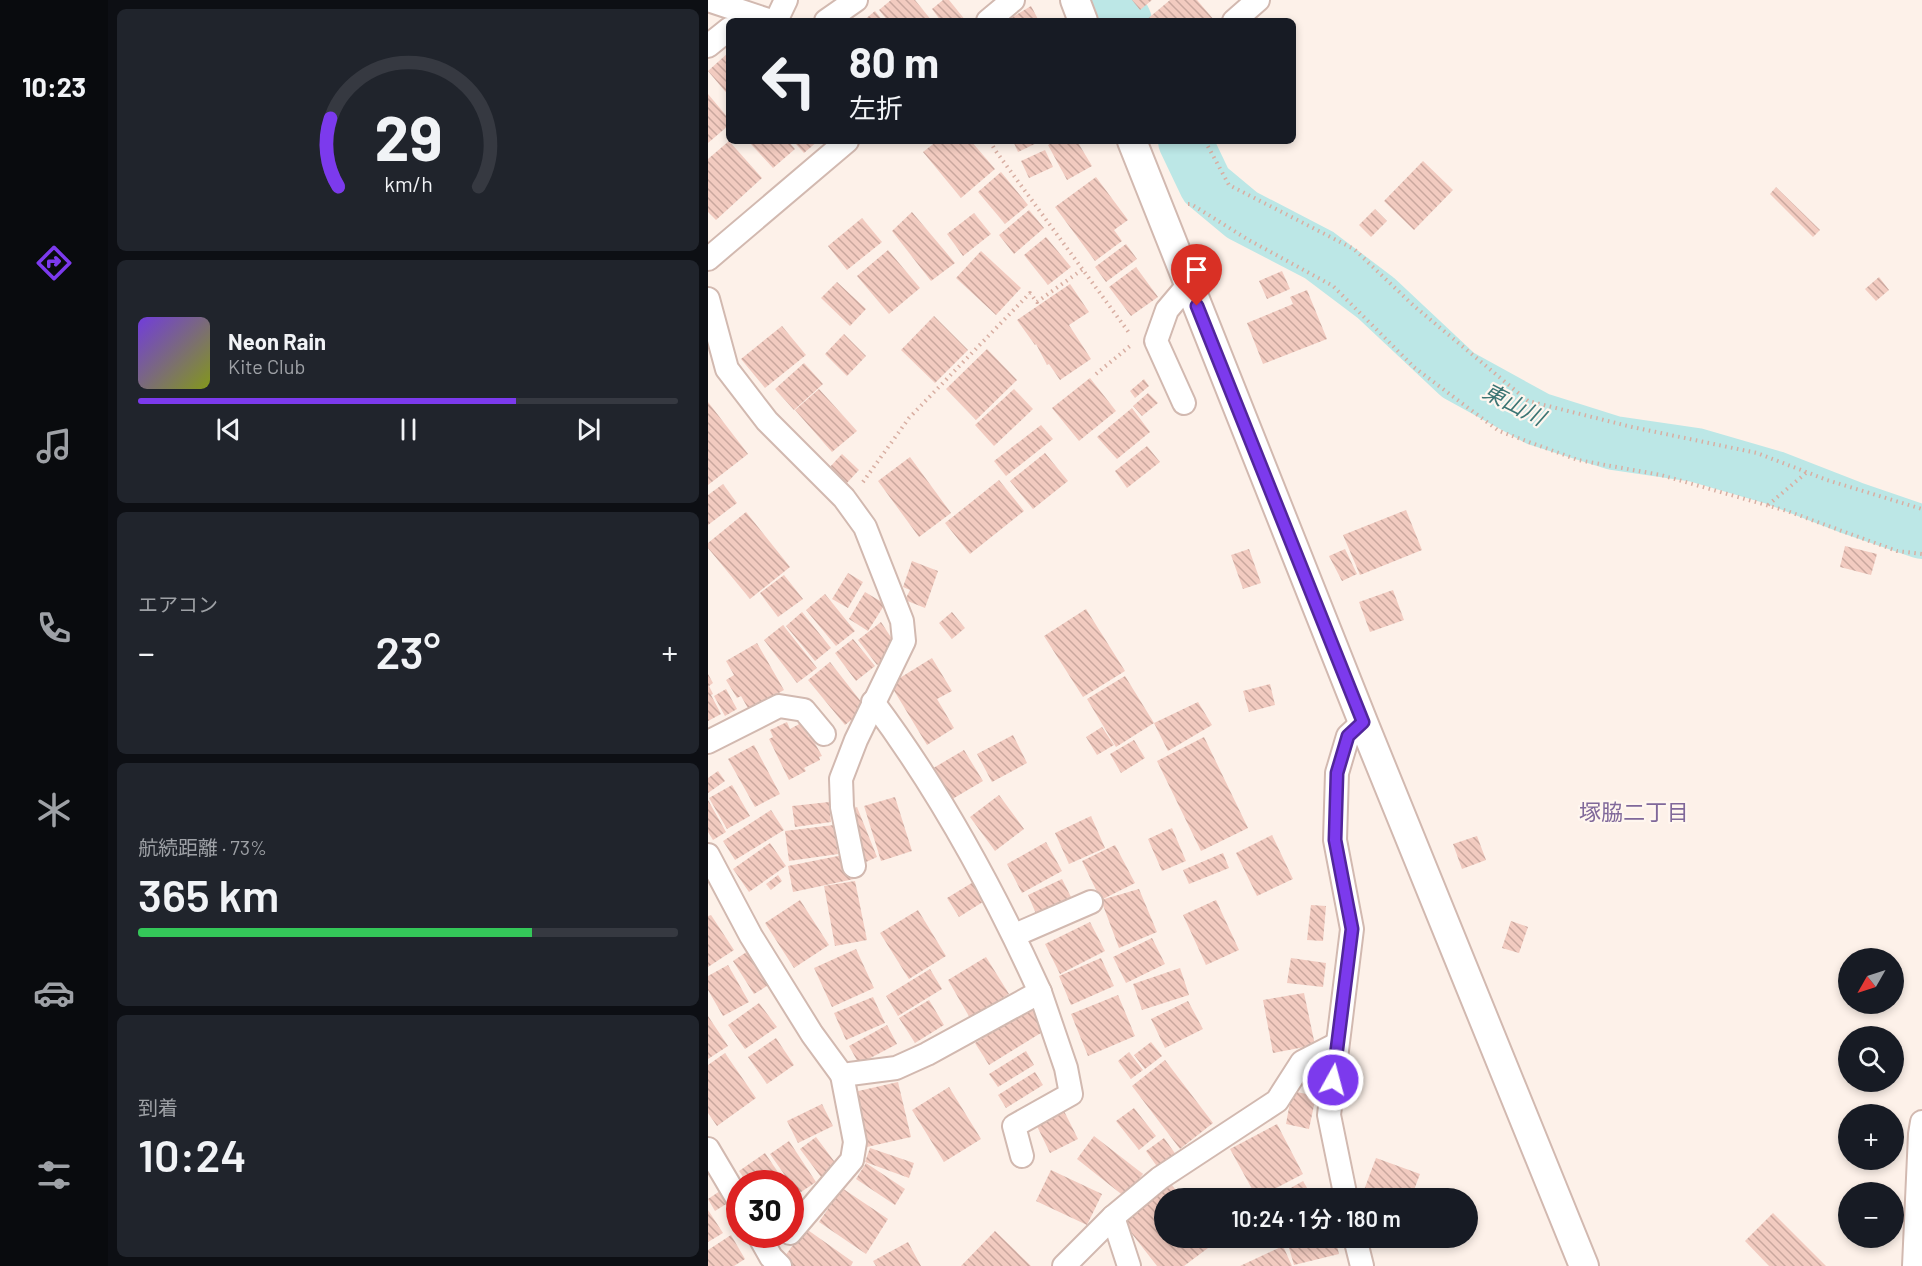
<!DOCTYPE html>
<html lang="ja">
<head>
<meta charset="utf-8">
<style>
  body { margin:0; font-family:Barlow,"Noto Sans JP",sans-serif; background:#20242c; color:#f1f3f6; height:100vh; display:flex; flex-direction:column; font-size:22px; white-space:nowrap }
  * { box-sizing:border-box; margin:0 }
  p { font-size:20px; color:#9ea1a6 }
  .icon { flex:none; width:33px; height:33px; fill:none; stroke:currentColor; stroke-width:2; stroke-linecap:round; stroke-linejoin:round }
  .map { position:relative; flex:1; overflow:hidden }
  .details { display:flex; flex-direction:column; gap:9px; padding:9px; background:#0d0f14; width:600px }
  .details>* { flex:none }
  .guide { position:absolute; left:18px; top:18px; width:570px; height:126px; border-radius:9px; box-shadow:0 3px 9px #0003; background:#171b24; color:#f1f3f6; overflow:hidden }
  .needle { width:39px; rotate:231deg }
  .tools { position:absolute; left:1130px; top:948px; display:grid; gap:12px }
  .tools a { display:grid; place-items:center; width:66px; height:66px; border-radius:50%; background:#171b24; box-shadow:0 3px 9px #0003; font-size:30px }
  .speed { position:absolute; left:18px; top:1170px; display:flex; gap:12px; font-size:30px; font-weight:700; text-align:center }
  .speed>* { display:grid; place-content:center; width:78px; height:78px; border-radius:50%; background:#171b24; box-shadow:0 3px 9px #0003; line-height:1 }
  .speed .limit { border:9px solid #d22; background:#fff; color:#111 }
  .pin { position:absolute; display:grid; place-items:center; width:51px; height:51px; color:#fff; margin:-62px -26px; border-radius:50% 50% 50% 0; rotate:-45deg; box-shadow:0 0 6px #0007 }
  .pin .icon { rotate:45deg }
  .me { position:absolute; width:66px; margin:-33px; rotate:7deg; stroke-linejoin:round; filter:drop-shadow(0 0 4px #0008) }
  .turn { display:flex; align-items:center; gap:21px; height:126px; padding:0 24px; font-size:27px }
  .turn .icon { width:78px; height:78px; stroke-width:2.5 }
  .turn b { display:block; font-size:42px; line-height:51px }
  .big { font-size:45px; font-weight:600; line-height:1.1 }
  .details .widget { flex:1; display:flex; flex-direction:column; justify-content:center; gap:9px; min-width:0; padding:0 21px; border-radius:9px; background:#20242c }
  .details .dial { align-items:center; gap:0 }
  .dial svg { height:156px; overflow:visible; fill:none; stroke:#363941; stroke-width:7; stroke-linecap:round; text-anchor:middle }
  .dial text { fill:#f1f3f6; stroke:none }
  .song { display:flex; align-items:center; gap:18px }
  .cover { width:72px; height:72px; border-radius:9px; background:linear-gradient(135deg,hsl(260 70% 55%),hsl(70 70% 35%)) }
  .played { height:6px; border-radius:3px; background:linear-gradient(90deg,#7c3aed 70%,#363941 70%) }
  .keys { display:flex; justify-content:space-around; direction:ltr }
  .heat { display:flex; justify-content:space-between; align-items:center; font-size:33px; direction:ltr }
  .charge { height:9px; border-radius:4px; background:linear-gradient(90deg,#34c759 73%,#363941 0) }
  .trip { position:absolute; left:446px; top:1188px; width:324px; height:60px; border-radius:30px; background:#171b24; box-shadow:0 3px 9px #0003; font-weight:600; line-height:60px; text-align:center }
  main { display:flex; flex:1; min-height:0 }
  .tab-bar { display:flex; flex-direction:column; width:108px; justify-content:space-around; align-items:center; background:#090b0e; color:#9ea1a6 }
  .tab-bar .icon { width:42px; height:42px }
  .tab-bar .selected { color:#7c3aed }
  .tab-bar b { font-size:27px; color:#f1f3f6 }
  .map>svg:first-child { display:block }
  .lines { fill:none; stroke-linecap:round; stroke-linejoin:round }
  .river { stroke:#bce7e6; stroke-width:54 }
  .building { fill:url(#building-back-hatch) }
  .minor-casing { stroke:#d2b9b0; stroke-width:26 }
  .tertiary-casing { stroke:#d2b9b0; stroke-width:32 }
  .path { stroke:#d8aea2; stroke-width:4; stroke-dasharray:1.5 4.5; stroke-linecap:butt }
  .minor { stroke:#fff; stroke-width:22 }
  .tertiary { stroke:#fff; stroke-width:28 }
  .route-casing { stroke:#51269a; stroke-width:15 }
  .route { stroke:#7c3aed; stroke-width:10 }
  .labels { text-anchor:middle; stroke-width:4.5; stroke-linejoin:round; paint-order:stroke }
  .water-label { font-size:22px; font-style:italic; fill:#3c7574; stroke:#fff6ef }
  .neighbourhood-label { font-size:22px; fill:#80689a; stroke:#fff6ef }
</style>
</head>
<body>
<main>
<nav class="tab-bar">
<b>10:23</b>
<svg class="icon selected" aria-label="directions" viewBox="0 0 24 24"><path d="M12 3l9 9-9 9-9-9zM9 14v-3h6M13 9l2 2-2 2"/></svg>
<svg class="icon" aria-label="music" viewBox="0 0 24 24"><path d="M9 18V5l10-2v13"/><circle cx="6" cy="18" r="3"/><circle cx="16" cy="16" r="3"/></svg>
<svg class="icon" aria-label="phone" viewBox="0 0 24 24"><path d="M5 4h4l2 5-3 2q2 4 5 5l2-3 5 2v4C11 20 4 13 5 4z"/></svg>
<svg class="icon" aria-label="climate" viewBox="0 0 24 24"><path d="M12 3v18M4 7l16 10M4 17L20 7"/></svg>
<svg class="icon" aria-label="car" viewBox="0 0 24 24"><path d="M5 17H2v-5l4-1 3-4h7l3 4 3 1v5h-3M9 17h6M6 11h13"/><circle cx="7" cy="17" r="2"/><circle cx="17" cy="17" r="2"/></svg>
<svg class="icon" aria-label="filters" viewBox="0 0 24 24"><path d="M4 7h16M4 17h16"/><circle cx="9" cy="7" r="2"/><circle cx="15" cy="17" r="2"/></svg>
</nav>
<section class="details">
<div class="widget dial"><svg viewBox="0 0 100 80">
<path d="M14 69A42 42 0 1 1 86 69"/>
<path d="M14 69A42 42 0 0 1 10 34" stroke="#7c3aed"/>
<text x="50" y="56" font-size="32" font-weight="700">29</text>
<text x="50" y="72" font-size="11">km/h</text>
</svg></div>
<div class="widget">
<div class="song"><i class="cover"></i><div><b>Neon Rain</b><p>Kite Club</p></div></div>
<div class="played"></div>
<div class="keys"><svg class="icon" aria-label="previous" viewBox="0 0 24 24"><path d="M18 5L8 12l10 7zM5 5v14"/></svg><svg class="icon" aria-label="pause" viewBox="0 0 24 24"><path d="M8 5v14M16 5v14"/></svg><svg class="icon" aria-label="next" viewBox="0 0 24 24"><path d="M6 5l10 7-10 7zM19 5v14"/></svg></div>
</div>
<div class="widget"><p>エアコン</p>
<div class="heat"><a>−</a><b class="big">23°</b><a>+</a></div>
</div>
<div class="widget"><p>航続距離 · 73%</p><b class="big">365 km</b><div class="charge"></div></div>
<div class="widget"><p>到着</p><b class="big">10:24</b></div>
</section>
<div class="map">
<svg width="1214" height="1266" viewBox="0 0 1214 1266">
  <defs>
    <pattern id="building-back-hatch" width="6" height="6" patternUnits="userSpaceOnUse" patternTransform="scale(1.5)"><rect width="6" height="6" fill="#f2cbc0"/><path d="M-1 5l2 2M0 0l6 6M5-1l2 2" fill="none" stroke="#c9a79e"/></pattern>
  </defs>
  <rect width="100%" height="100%" fill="#fdf1e9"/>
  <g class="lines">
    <g class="river">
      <polyline points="406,0 417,21"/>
      <polyline points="477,141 498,185 534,215 611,255 668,298 750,375 830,419 906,443 988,455 1067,478 1144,508 1214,532"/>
    </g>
  </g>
  <g class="building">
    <polygon points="183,0 207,0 224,21 180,21 171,10"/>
    <polygon points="235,0 241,0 258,21 233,21 224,9"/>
    <polygon points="424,0 444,0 432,10"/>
    <polygon points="462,0 489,0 507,21 437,21"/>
    <polygon points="323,6 331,21 298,21"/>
    <polygon points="167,11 175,21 155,21"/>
    <polygon points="21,52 21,96 0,71"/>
    <polygon points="0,94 21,119 21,125 0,143"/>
    <polygon points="21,141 54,178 8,220 0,212 0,159"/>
    <polygon points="40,141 80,141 87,149 65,168"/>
    <polygon points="85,141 110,141 96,153"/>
    <polygon points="229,141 263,141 287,169 253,198 215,152"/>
    <polygon points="305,141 333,141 310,152"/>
    <polygon points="347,141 369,141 384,166 359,180 340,145"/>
    <polygon points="337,150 345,167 321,178 313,161"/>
    <polygon points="715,161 745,190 706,230 676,201"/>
    <polygon points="293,172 320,205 297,224 270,192"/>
    <polygon points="388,177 420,220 406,230 414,241 387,261 347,207"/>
    <polygon points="1068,187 1112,230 1105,237 1062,194"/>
    <polygon points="667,209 679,221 663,237 651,225"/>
    <polygon points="321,210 336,228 306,254 291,235"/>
    <polygon points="204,212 247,263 223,281 184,231"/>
    <polygon points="266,213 283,234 255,256 239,234"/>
    <polygon points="154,218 174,242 139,270 120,246"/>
    <polygon points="338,237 363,267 340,285 316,255"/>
    <polygon points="418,244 429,259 398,282 387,267"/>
    <polygon points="180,250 212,288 181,314 149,276"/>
    <polygon points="273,251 313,288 288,315 248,278"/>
    <polygon points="428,267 450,297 423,316 401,287"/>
    <polygon points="574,271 582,289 559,299 551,281"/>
    <polygon points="1171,277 1181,290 1168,301 1157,289"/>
    <polygon points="129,282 158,309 142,326 113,298"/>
    <polygon points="362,284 381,312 361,325 383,359 352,380 341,364 339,365 328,344 327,345 309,320"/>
    <polygon points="599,290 619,339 555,364 539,323 585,304 582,297"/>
    <polygon points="226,316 260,350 227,383 193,350"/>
    <polygon points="74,326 98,355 57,388 33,359"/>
    <polygon points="136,334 158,356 139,376 117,354"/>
    <polygon points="279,349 309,380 268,420 238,389"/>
    <polygon points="96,363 115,384 86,410 67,389"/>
    <polygon points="382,378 408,411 371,441 344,408"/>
    <polygon points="436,379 441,386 427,398 422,391"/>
    <polygon points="111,389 149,431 124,452 87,410"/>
    <polygon points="306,389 325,409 286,446 267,425"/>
    <polygon points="440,393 450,403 434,416 425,406"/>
    <polygon points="0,402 40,454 0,485"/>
    <polygon points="424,408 442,432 409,459 389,437"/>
    <polygon points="333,425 345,439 298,476 286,461"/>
    <polygon points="439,446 452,462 419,488 407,471"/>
    <polygon points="337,453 360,481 325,509 302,481"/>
    <polygon points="134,454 151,470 137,485 120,469"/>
    <polygon points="202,457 243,513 211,537 170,481"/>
    <polygon points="291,480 316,511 262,554 237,523"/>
    <polygon points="15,484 29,503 0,525 0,495"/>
    <polygon points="698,510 714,550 652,575 635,535"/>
    <polygon points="38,512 82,567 42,599 0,548 0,543"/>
    <polygon points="1137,546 1169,554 1163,575 1132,567"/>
    <polygon points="541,549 553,583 535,589 523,555"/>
    <polygon points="637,549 649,574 634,581 621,556"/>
    <polygon points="204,561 230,571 217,608 197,600 202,590 195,587"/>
    <polygon points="140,573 155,582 140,608 124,599"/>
    <polygon points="76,575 95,599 70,617 52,593"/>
    <polygon points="685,590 696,620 662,632 651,602"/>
    <polygon points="157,592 177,604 160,631 141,619"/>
    <polygon points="117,594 147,631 128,646 98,610"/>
    <polygon points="378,609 417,671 375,697 336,636"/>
    <polygon points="94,612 123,648 107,661 78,626"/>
    <polygon points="244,612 257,628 244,639 231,623"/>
    <polygon points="173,622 188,645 182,655 169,665 150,640"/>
    <polygon points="75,625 109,668 89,683 56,640"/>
    <polygon points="145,639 167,666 148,681 127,653"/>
    <polygon points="49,643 76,690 41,710 33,696 29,698 18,680 26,675 18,661"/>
    <polygon points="224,658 244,691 229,699 246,728 219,745 182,684"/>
    <polygon points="122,662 158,708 137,725 100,680"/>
    <polygon points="0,674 5,683 1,686 5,694 3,695 13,714 0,721"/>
    <polygon points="417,676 446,723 408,747 379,699"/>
    <polygon points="562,684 567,705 541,712 535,691"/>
    <polygon points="18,689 29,709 17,716 6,696"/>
    <polygon points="490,702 504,725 460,751 446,723"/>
    <polygon points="79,722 82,729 93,723 101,737 103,736 114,756 111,757 112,760 96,768 98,771 81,780 61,739 65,737 62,730"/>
    <polygon points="394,727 406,745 389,755 378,737"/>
    <polygon points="305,735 319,763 284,782 269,754"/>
    <polygon points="496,737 540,828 493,851 449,761"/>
    <polygon points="426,740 437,758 413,773 402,754"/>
    <polygon points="46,745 72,794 47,807 20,759"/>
    <polygon points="256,750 275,781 241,801 222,770"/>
    <polygon points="10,771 17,781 0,793 0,778"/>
    <polygon points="24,785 42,816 19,829 1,798"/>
    <polygon points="291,795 316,829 287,851 262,817"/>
    <polygon points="187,797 204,851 173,861 156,806"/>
    <polygon points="0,800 18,832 5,840 0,832"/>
    <polygon points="121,802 123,822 87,827 84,806"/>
    <polygon points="149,807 169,857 158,862 138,811"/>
    <polygon points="63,810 76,830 27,860 15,841"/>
    <polygon points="383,816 397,848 361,864 347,833"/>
    <polygon points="126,825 130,854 81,861 77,831"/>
    <polygon points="464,828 478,861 454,871 440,839"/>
    <polygon points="564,835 585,879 549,896 528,853"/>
    <polygon points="769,836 778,860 754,869 745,844"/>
    <polygon points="338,842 354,871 314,893 299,864"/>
    <polygon points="62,843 78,866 41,892 25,869"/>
    <polygon points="407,845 427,883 393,900 374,861"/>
    <polygon points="515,853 521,868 481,884 475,870"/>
    <polygon points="140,854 146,879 85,892 80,866"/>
    <polygon points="70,875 74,881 63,890 58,884"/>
    <polygon points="354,879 364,899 329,916 320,895"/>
    <polygon points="147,881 159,940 127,946 116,886"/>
    <polygon points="267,881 278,900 251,917 239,898"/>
    <polygon points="431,889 449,932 411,948 393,900"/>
    <polygon points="92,900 121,945 86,968 57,923"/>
    <polygon points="508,900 531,950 498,965 475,915"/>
    <polygon points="603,905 618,906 615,941 599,940"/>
    <polygon points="210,910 238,956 201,979 172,933"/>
    <polygon points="3,915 26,950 0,967 0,916"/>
    <polygon points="803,921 820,927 811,953 794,948"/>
    <polygon points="382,922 397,951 352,974 337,944"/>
    <polygon points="444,938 457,964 418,983 405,957"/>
    <polygon points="43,949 64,983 46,994 25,961"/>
    <polygon points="148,949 166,988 124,1007 106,968"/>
    <polygon points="278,957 301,994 262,1018 240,980"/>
    <polygon points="393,958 406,986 363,1005 351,976"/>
    <polygon points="583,958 618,963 615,987 579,983"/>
    <polygon points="20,965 41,1002 15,1016 0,990 0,976"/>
    <polygon points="472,968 481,995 434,1010 425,984"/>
    <polygon points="222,969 234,989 190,1016 178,996"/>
    <polygon points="596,993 607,1045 565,1053 555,1000"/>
    <polygon points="410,995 427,1036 380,1056 363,1014"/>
    <polygon points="165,997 177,1023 138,1040 126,1013"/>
    <polygon points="221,1000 236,1025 207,1043 191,1018"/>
    <polygon points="480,1001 495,1029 457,1048 443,1019"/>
    <polygon points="51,1003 69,1027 37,1049 20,1025"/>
    <polygon points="328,1005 341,1028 281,1065 267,1043"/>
    <polygon points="0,1016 20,1046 0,1059"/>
    <polygon points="179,1025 189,1044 151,1064 141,1046"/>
    <polygon points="68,1038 86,1065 59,1084 40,1057"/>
    <polygon points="443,1042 454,1056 437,1069 426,1055"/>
    <polygon points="318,1051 326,1065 290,1087 281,1074"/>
    <polygon points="421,1052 435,1070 423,1079 410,1061"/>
    <polygon points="17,1053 48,1098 9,1126 0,1113 0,1065"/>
    <polygon points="457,1060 505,1123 472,1149 424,1086"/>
    <polygon points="327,1072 335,1085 298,1108 290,1095"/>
    <polygon points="190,1082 203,1137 159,1147 146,1092"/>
    <polygon points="241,1087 273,1139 236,1162 204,1110"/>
    <polygon points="584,1091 608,1096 601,1129 578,1124"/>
    <polygon points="114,1104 125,1126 90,1143 79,1121"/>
    <polygon points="426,1108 448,1136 431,1150 408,1121"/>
    <polygon points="355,1109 370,1139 342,1153 327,1122"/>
    <polygon points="569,1124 595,1174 549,1198 522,1149"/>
    <polygon points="386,1136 435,1174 417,1197 369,1159"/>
    <polygon points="108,1137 132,1169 116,1181 92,1149"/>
    <polygon points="456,1138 471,1159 453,1172 438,1151"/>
    <polygon points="81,1141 108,1182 90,1194 62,1154"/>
    <polygon points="162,1148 206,1163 201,1178 157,1162"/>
    <polygon points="57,1153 78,1184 40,1184 31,1171"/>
    <polygon points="668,1158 712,1174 703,1198 653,1198"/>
    <polygon points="158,1163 197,1189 187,1205 148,1179"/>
    <polygon points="343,1170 394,1194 379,1225 328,1201"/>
    <polygon points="595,1181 605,1198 565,1198"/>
    <polygon points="463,1184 474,1198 456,1198 456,1238 498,1238 504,1245 476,1266 449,1266 414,1221"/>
    <polygon points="134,1188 180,1219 158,1254 111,1222"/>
    <polygon points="15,1189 23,1201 7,1211 0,1199"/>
    <polygon points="82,1190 95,1208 82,1216"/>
    <polygon points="0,1210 15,1233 0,1242"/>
    <polygon points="1065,1213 1118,1266 1061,1266 1037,1241"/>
    <polygon points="97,1228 145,1262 143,1266 85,1266 75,1259"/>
    <polygon points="287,1231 323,1266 253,1266"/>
    <polygon points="23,1235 37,1259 26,1266 0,1266 0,1250"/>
    <polygon points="578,1238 627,1238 631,1254 586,1265"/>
    <polygon points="200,1242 213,1266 168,1266 165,1261"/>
    <polygon points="575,1246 584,1266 532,1266"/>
  </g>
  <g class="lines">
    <defs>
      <g id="minor">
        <polyline points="0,0 63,21"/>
        <polyline points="68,21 78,0"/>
        <polyline points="118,21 148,0"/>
        <polyline points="280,21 305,0"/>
        <polyline points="526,21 550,0"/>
        <polyline points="0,46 21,29"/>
        <polyline points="0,259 139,141"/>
        <polyline points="0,299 19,369 59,421 136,498 157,527 194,621 196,641 148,740 133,779 134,807 146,866"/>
        <polyline points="476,403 448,341 459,310 481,284"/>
        <polyline points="0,742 71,706 96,710 116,734"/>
        <path d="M0,855L43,936L104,1034L134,1075L188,1068L219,1054L332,992C286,891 232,791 165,702"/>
        <polyline points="307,935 383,902"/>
        <polyline points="0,1149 32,1203"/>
        <polyline points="314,1156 306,1126 363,1094 358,1068 332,992"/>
        <polyline points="638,1198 621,1115 644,929 627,840 629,773 640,736 655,722"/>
        <polyline points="405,1217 421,1266"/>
        <polyline points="82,1233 144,1160 147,1142 134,1075"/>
        <polyline points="50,1234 63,1257 72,1266"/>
        <polyline points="647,1238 654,1266"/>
        <polyline points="356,1266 405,1217 452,1178 569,1101 594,1062 629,1044"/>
        <polyline points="1206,1266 1212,1134 1214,1122"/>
      </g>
      <g id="tertiary">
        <polyline points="367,0 375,21"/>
        <polyline points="424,141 655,722 876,1266"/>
      </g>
    </defs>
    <use href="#minor" class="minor-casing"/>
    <use href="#tertiary" class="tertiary-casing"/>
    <g class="path">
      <polyline points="282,141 287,150 422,334"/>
      <polyline points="497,141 521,185 646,249 706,306 820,401 924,427 1049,453 1119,480 1214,509"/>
      <polyline points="480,204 483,204 539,239 625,286 707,368 791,431 870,460 953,475 1079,511 1189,551 1214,554"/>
      <polyline points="388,374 422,346"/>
      <polyline points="155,482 201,418 322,293 329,302 375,269"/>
      <polyline points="1060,505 1098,473"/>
    </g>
    <use href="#minor" class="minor"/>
    <use href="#tertiary" class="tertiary"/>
  </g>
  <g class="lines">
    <defs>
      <polyline id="route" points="489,306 655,722 640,736 629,773 627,840 644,929 625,1080"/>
    </defs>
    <use href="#route" class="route-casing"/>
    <use href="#route" class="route"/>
  </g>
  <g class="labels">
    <g class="water-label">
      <text transform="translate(806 404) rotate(27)" y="8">東山川</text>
    </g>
    <g class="neighbourhood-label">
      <text x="926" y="820">塚脇二丁目</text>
    </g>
  </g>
</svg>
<div class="tools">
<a><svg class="needle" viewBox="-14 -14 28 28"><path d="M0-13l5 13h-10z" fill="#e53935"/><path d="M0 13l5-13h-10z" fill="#9ea1a6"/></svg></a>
<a><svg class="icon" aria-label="search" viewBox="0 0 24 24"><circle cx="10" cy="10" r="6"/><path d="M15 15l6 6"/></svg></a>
<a>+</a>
<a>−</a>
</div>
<div class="speed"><div class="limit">30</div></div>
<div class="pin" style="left:489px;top:306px;background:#d93025"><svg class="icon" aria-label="arrive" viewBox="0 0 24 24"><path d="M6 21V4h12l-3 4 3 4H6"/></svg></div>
<svg class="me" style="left:625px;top:1080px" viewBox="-20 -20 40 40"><circle r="17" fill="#7c3aed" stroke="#fff" stroke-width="3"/><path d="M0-11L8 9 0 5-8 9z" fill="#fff"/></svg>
<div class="trip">10:24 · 1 分 · 180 m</div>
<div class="guide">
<div class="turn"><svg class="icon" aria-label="left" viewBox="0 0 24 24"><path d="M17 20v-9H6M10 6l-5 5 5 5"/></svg><div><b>80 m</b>左折</div></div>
</div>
</div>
</main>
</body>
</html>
